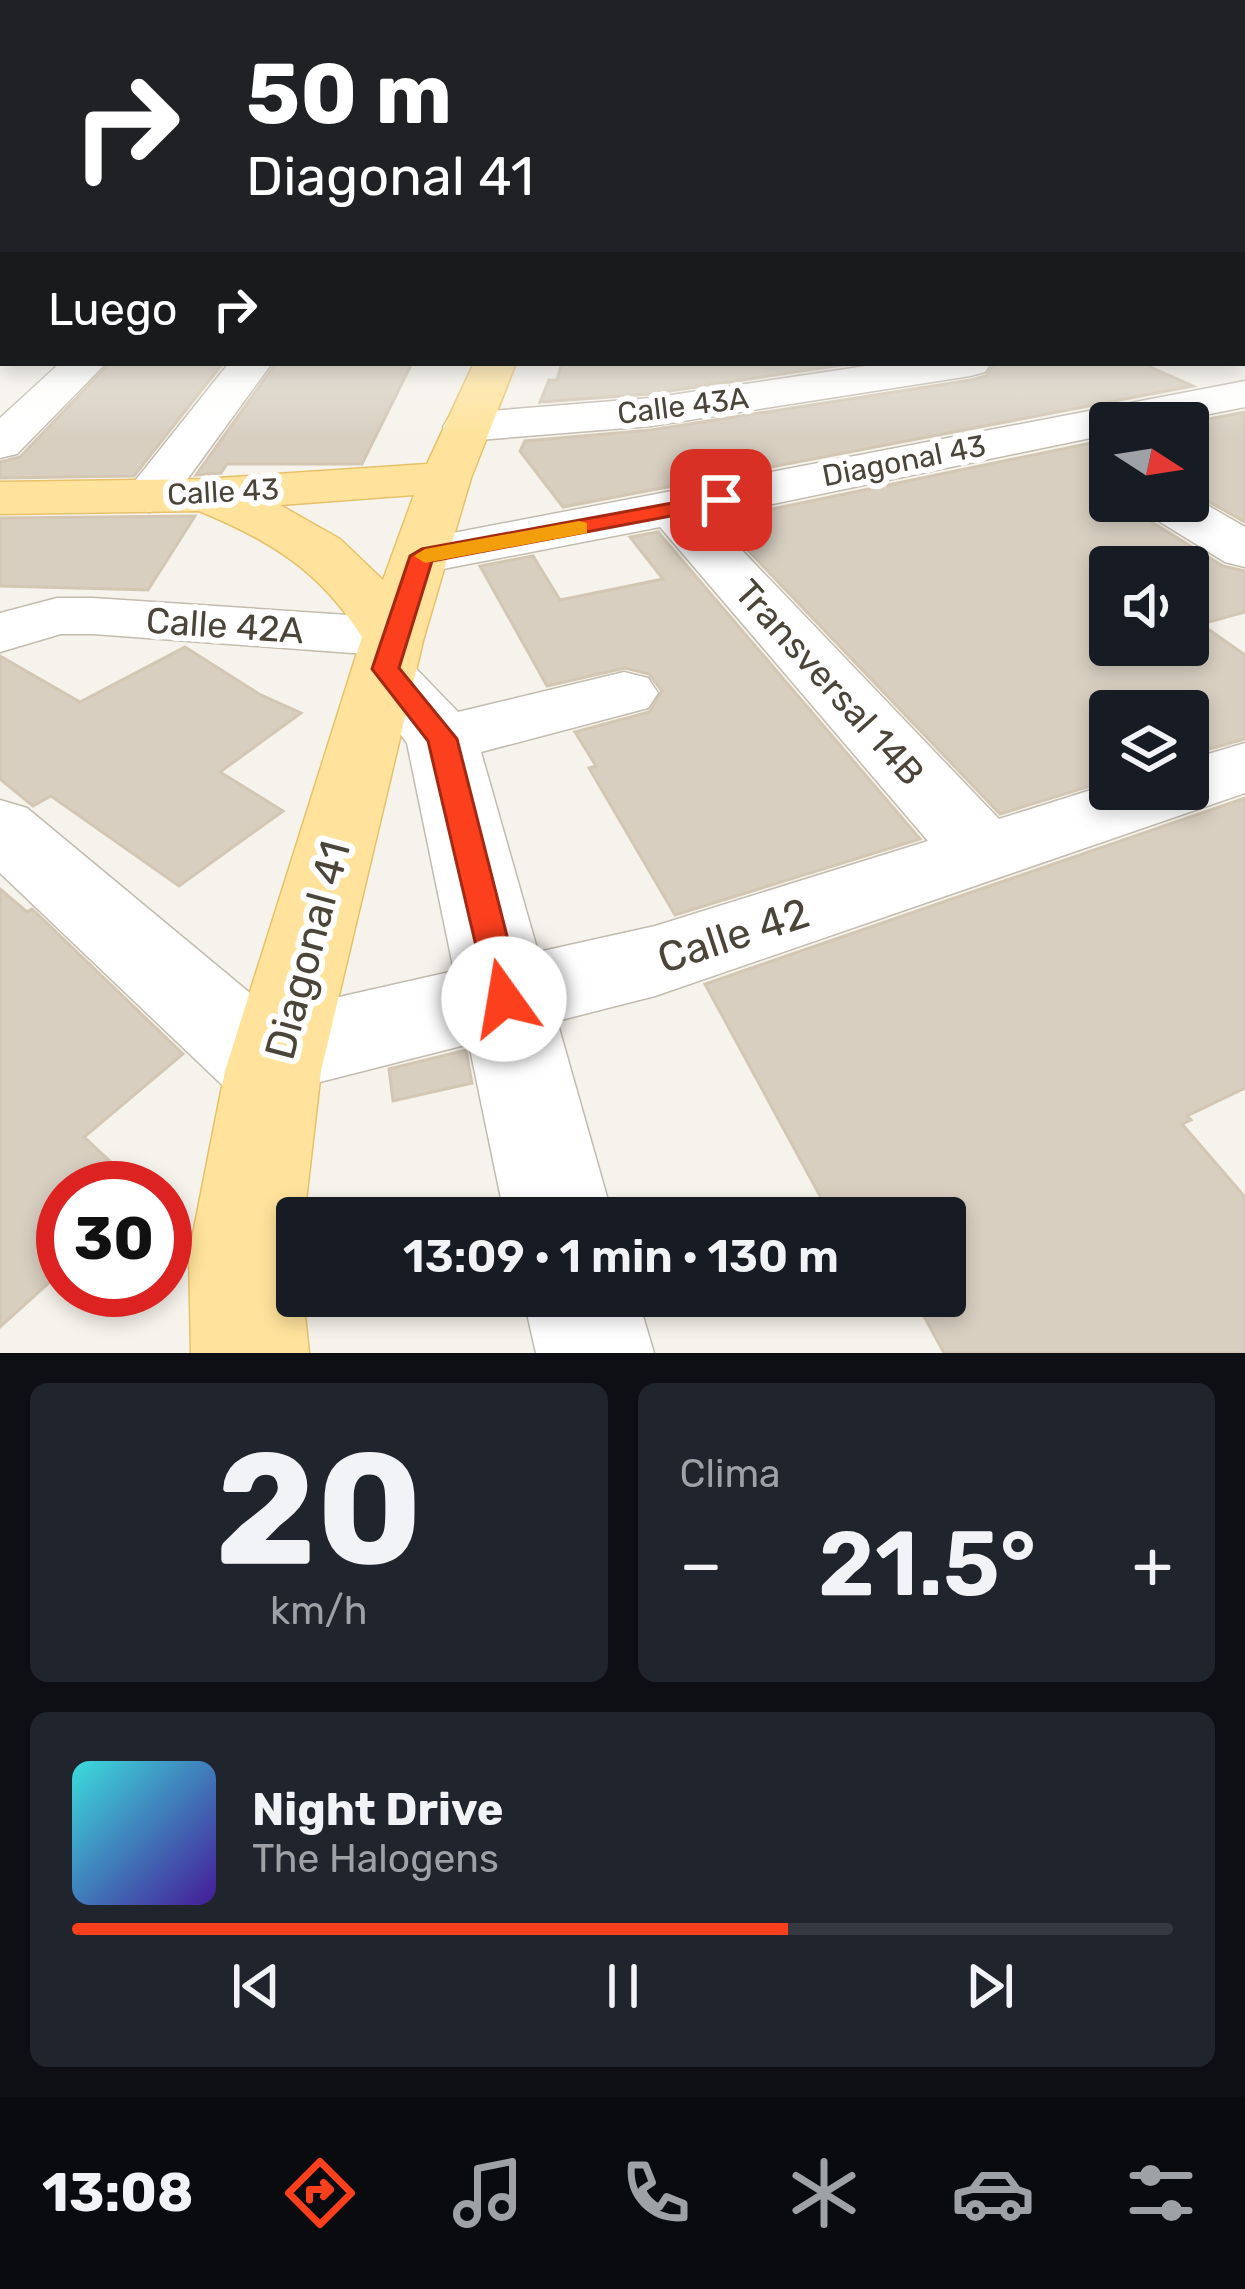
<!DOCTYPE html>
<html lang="es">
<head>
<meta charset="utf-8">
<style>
  body { margin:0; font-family:Rubik,sans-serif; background:#20242c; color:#f1f3f6; height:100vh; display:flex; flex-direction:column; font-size:45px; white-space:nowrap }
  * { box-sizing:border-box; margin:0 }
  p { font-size:39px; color:#9ea1a6 }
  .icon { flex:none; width:66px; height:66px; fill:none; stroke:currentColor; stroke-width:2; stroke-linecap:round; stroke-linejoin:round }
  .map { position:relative; height:1353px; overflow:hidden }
  .sheet { display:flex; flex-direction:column; gap:30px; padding:30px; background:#0d0f14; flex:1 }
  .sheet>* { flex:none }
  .guide { position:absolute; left:0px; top:0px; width:1245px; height:366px; box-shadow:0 6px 18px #0003; background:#202124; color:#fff; overflow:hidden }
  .needle { width:78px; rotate:102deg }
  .fabs { position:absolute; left:1089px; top:402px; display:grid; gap:24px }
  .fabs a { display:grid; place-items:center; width:120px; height:120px; border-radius:12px; background:#171b24; box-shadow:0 6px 18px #0003; font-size:60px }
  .speed { position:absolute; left:36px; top:1161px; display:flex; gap:24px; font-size:60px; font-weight:700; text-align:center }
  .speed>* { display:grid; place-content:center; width:156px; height:156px; border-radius:50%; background:#171b24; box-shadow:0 6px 18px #0003; line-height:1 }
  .speed .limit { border:18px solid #d22; background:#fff; color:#111 }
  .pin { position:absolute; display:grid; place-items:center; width:102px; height:102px; color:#fff; margin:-51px; border-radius:24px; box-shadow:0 6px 18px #0006 }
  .me { position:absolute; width:132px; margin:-66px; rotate:347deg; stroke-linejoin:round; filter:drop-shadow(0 0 9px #0008) }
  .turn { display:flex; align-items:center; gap:42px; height:252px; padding:0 48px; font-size:54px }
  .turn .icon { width:156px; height:156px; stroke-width:2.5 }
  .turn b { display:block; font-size:84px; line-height:102px }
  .then { display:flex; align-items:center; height:114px; padding:0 48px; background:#0003; gap:24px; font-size:45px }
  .big { font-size:90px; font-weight:600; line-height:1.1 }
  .sheet .card { flex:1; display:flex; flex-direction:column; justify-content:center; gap:18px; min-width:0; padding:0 42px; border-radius:18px; background:#20242c }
  .sheet .dial { align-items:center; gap:0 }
  .dial b { font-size:156px; line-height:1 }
  .song { display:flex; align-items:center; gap:36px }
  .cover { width:144px; height:144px; border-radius:18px; background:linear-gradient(135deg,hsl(180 70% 55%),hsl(260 70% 35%)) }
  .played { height:12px; border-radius:6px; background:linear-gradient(90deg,#fc3f1d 65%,#363941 65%) }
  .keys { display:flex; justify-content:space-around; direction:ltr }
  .heat { display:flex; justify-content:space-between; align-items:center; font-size:66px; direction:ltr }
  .sheet .tiles { flex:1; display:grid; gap:30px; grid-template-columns:1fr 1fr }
  .card:last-child { grid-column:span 2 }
  .trip { position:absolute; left:276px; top:1197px; width:690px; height:120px; border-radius:12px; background:#171b24; box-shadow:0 6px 18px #0003; font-weight:600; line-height:120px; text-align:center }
  .dock { display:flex; height:192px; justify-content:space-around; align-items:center; background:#090b0e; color:#9ea1a6 }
  .dock .icon { width:84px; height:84px }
  .dock .current { color:#fc3f1d }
  .dock b { font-size:54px; color:#f1f3f6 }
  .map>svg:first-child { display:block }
  .building { fill:#d8cfc1; stroke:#d3c7b4; stroke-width:3; fill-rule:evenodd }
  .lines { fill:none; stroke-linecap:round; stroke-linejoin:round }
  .minor-casing { stroke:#c2bbae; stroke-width:3 }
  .major-casing { stroke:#e6c16a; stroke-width:3 }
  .minor { fill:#fff; fill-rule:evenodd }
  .major { fill:#ffe39c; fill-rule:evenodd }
  .route { fill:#fc3f1d; stroke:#a42913; stroke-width:3 }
  .slow { fill:#f59e0b }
  .labels { text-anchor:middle; stroke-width:12; stroke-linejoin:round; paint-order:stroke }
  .far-street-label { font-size:30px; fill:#4b4439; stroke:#fff }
  .street-label { font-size:36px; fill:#4b4439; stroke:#fff }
  .near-street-label { font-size:42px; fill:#4b4439; stroke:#fff }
</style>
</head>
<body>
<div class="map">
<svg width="1245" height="1353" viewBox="0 0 1245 1353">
  <rect width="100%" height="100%" fill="#f6f3ec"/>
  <g class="building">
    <polygon points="110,363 223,363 134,476 0,478 0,462 20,457"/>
    <polygon points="276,363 412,363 362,464 227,464 221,473 196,475"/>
    <polygon points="562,363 855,363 650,394 540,402 549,380 557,380"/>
    <polygon points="995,363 1141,363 1193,386 563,507 520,451 525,441 651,430 971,380 986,376"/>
    <polygon points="1245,412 1245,522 1188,490 1187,423"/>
    <path d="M1110,439V501H1133L1142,516L1223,566L1245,571V612L1201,624L1245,655V739L1188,755V711H1110V780L1000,814L719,520ZM1110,567H1188V645H1110Z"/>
    <polygon points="195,516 148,590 0,586 0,518"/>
    <polygon points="658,532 920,839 675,915 589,768 596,766 575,732 649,712 662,691 649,674 625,668 547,686 480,566 533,556 560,600 663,579 630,537"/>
    <polygon points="185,647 259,694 301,713 220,772 283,811 179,886 51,796 33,806 0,779 0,656 80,702"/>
    <polygon points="1245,798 1245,1088 1187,1116 1191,1120 1182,1124 1245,1197 1245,1353 944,1353 913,1296 945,1296 945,1218 832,1218 705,984"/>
    <polygon points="0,889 27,912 32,909 183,1054 84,1137 139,1188 63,1188 63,1270 0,1327"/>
    <polygon points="466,1050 472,1083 393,1101 389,1069"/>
  </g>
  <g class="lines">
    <defs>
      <g id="minor">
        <polygon points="3,276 3,299 0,300 0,277"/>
        <polygon points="1242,295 1245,296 1245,318 1242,318"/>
        <polygon points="60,363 106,363 17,454 0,458 0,418"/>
        <polygon points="229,363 272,363 167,507 149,512 131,507 123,496"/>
        <polygon points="886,363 991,363 985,372 970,376 651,426 466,441 449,437 443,427 449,417 466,413 651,398"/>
        <polygon points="1245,381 1245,407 1164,423 1110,423 1110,434 710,517 999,819 1110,784 1110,789 1188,789 1188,760 1245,743 1245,793 655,996 557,1021 613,1218 505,1218 469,1044 316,1083 307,1101 273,1113 239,1101 0,873 0,800 27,808 273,1012 454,971 407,743 352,669 366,654 93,634 61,634 0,652 0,613 57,598 93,598 393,618 415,624 424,637 415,650 402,654 458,712 624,672 648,678 658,693 648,708 481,752 538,952 655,926 928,841 660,527 422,573 402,568 394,556 402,544 422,539"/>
        <polygon points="1188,494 1245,527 1245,567 1225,562 1144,512 1137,501 1188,501"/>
        <polygon points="523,1296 637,1296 654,1353 536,1353"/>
      </g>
      <path id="major" d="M474,363H516L471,478L424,637L321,1071L304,1218H297V1296H303L309,1353H191L189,1254L225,1071L362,637C320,571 270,540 199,511L0,514V482L203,479L427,464ZM414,495L383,580L340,539L280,505Z"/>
    </defs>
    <use href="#minor" class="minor-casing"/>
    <use href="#major" class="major-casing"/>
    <use href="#minor" class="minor"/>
    <use href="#major" class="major"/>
  </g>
  <linearGradient id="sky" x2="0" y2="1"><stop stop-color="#8fc1ec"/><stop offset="0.57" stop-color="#fbfaf6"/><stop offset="1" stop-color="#fbfaf6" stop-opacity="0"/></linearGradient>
  <rect width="1245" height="438" fill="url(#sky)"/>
  <polygon class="route" points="721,494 732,500 729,505 432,561 399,668 457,739 523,999 518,1010 504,1014 491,1010 428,741 372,669 410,556 422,549"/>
  <polygon class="slow" points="579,521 587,523 587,533 425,563 414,556 425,549"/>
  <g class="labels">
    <g class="far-street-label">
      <text transform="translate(683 406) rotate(-7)" y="10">Calle 43A</text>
      <text transform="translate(904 461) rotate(-11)" y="10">Diagonal 43</text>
      <text transform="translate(223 492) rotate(-3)" y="10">Calle 43</text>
    </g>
    <g class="street-label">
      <text transform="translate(225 625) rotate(4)" y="13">Calle 42A</text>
      <text transform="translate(830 682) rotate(48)" y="13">Transversal 14B</text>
    </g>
    <g class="near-street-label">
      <text transform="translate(733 935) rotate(-18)" y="15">Calle 42</text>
      <text transform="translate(307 950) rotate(-75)" y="15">Diagonal 41</text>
    </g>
  </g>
</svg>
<div class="fabs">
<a><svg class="needle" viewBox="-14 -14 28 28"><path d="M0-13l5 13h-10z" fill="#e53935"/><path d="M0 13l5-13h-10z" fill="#9ea1a6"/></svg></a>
<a><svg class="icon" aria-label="sound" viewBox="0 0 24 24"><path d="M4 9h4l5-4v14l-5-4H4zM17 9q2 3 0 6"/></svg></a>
<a><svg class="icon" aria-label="layers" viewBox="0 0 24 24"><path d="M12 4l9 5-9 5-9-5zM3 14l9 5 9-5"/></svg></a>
</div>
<div class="speed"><div class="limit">30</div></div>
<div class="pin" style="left:721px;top:500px;background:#d93025"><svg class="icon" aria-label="arrive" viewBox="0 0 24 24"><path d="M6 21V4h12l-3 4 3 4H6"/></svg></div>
<svg class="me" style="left:504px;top:999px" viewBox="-20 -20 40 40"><circle r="19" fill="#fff"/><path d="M0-13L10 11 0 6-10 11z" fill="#fc3f1d"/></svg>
<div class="trip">13:09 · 1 min · 130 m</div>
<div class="guide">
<div class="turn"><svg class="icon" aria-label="right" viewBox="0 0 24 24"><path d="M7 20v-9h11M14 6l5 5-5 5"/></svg><div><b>50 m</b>Diagonal 41</div></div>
<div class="then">Luego<svg class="icon" aria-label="right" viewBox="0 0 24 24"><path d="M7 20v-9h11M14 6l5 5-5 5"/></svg></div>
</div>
</div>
<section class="sheet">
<div class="tiles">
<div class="card dial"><b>20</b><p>km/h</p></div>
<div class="card"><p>Clima</p>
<div class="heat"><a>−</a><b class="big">21.5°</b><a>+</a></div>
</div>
<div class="card">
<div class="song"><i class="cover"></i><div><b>Night Drive</b><p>The Halogens</p></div></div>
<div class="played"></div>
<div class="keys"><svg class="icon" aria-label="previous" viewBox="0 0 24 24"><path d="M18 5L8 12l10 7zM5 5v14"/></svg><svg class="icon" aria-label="pause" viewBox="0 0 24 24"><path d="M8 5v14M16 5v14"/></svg><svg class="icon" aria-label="next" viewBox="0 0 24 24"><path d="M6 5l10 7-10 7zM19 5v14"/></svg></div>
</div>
</div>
</section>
<nav class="dock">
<b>13:08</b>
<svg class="icon current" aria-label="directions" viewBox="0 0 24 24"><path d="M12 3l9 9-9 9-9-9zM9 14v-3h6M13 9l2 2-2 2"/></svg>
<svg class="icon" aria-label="music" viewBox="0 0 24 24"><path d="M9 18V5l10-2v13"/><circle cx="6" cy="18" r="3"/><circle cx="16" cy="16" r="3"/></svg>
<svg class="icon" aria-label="phone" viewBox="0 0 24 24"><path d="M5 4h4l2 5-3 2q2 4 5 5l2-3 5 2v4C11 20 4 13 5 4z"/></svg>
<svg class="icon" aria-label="climate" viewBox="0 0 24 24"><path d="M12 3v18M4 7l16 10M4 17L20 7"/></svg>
<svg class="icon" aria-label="car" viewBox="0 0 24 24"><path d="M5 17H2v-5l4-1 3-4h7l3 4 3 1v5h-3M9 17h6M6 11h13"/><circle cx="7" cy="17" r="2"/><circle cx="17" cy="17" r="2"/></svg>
<svg class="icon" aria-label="filters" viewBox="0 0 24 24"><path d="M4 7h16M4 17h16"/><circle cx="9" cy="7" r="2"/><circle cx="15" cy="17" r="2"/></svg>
</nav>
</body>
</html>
